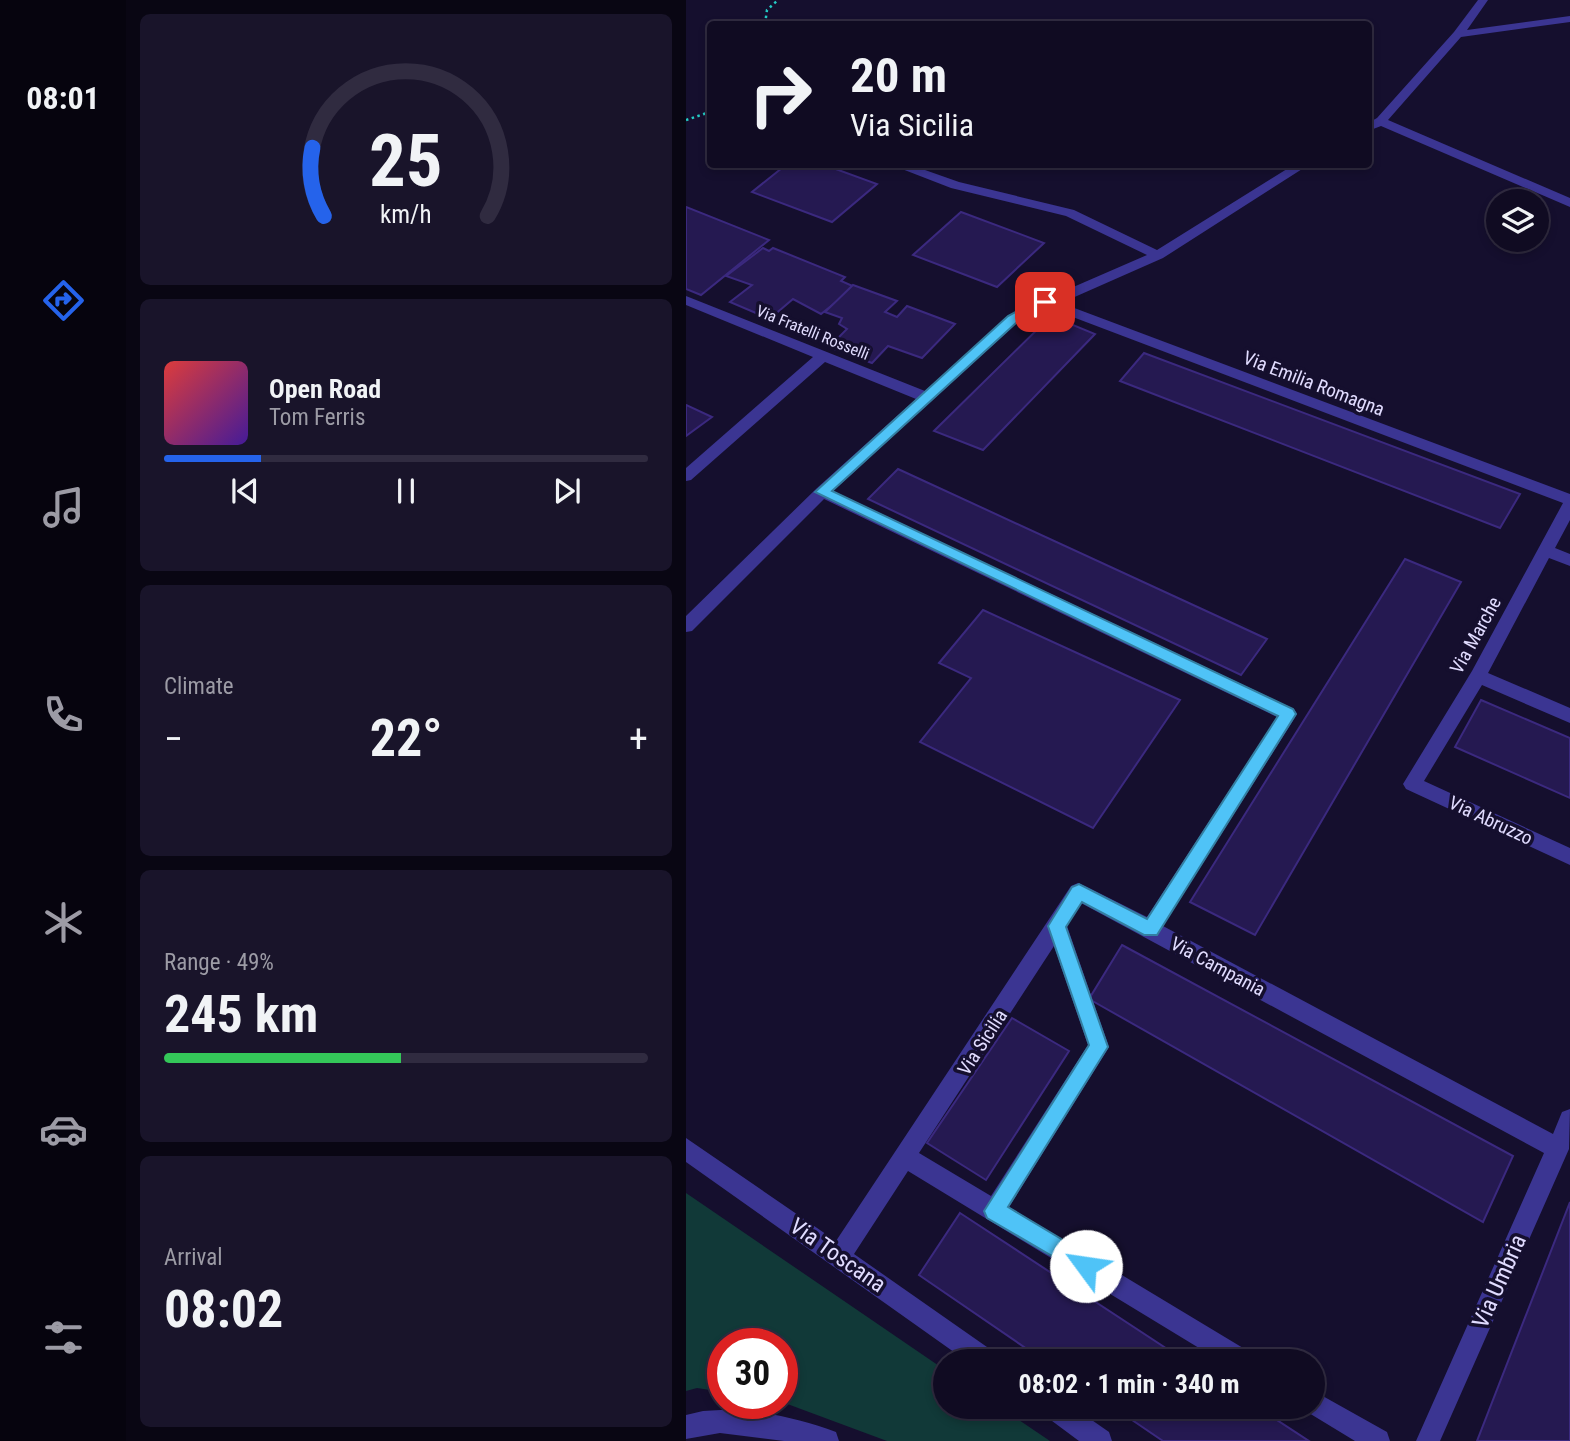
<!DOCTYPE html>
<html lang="en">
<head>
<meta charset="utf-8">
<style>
  body { margin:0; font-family:"Roboto Condensed",sans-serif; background:#19142a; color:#f1f3f6; height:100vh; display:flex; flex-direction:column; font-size:26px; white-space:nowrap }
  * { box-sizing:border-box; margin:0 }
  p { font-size:23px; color:#9c9ba5 }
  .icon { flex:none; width:38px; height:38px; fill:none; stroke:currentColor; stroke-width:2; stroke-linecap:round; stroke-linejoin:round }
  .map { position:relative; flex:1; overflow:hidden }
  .sheet { display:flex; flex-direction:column; gap:14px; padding:14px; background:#090613; width:560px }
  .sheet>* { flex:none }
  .guide { position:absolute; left:21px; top:21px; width:665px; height:147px; border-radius:7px; box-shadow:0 4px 10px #0003,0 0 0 2px #302b40; background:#100b22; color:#f1f3f6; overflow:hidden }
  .buttons { position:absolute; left:800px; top:189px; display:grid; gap:14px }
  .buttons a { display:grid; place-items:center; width:63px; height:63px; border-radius:50%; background:#100b22; box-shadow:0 4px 10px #0003,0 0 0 2px #302b40; font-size:35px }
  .speed { position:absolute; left:21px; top:1328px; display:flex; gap:14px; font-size:35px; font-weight:700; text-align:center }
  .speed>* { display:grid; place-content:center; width:91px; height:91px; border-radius:50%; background:#100b22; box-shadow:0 4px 10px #0003,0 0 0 2px #302b40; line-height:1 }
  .speed .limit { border:10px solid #d22; background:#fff; color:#111 }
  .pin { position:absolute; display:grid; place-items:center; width:60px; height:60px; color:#fff; margin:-30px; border-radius:14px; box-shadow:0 4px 10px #0006 }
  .me { position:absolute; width:77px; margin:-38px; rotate:301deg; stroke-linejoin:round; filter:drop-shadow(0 0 5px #0008) }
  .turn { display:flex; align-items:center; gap:24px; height:147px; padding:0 28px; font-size:32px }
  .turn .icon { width:91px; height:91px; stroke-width:2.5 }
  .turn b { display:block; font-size:49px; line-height:60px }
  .big { font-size:52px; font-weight:700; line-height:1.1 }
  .sheet .widget { flex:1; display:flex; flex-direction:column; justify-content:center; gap:10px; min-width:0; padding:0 24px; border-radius:10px; background:#19142a }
  .sheet .dial { align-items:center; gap:0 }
  .dial svg { height:182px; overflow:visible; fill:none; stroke:#302b40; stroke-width:7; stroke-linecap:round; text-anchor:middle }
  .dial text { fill:#f1f3f6; stroke:none }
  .song { display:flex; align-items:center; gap:21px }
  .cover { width:84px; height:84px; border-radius:10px; background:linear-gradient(135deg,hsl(0 70% 55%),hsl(260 70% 35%)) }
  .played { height:7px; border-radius:4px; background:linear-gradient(90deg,#2563eb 20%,#302b40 20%) }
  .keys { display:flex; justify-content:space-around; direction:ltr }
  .heat { display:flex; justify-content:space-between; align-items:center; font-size:38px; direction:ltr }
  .charge { height:10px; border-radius:5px; background:linear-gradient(90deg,#34c759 49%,#302b40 0) }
  .trip { position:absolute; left:247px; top:1349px; width:392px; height:70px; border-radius:35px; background:#100b22; box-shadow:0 4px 10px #0003,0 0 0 2px #302b40; font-weight:700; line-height:70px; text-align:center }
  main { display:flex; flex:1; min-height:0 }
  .tab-bar { display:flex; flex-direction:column; width:126px; justify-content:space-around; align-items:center; background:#06040e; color:#9c9ba5 }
  .tab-bar .icon { width:49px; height:49px }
  .tab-bar .current { color:#2563eb }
  .tab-bar b { font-size:32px; color:#f1f3f6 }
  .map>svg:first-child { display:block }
  .green { fill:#113938 }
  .building { fill:#251951; stroke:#3b297f; stroke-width:2 }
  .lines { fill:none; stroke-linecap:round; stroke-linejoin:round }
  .path { stroke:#24cbc4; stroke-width:2.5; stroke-dasharray:2.5 3.5; stroke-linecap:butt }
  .minor { fill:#3b3592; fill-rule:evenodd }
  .route { fill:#4fc3f7; stroke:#337fa1; stroke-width:2 }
  .labels { text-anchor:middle; stroke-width:7; stroke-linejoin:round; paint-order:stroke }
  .far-street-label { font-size:16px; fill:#e1dcff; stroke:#150f2e }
  .street-label { font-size:19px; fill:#e1dcff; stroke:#150f2e }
  .near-street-label { font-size:23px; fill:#e1dcff; stroke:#150f2e }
</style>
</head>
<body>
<main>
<nav class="tab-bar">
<b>08:01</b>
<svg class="icon current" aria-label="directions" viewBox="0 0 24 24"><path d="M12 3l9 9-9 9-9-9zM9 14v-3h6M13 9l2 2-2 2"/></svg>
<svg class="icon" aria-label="music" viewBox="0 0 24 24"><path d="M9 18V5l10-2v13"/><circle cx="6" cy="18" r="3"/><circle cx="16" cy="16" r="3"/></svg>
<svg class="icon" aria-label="phone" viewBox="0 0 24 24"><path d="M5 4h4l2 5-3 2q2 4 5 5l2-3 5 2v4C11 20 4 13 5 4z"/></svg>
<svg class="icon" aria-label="climate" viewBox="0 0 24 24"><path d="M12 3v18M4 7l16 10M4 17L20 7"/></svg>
<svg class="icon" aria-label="car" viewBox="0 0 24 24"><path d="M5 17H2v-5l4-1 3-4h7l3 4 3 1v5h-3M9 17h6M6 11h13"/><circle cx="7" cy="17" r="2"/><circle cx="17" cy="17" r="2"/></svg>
<svg class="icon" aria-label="filters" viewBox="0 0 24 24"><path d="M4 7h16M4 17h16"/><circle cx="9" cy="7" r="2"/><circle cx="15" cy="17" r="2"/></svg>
</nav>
<section class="sheet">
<div class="widget dial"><svg viewBox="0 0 100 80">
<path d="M14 69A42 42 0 1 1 86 69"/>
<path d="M14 69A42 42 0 0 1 9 39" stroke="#2563eb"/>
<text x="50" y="56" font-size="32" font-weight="700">25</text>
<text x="50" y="72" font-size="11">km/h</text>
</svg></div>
<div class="widget">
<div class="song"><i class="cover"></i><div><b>Open Road</b><p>Tom Ferris</p></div></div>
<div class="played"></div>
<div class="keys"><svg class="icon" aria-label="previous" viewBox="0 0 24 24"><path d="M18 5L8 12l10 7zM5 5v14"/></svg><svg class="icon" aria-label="pause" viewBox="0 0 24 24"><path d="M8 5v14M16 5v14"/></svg><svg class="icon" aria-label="next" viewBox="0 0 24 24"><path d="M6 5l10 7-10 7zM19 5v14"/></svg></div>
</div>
<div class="widget"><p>Climate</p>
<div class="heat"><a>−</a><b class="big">22°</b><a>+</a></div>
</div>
<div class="widget"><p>Range · 49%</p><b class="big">245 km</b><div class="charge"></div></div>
<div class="widget"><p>Arrival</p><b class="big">08:02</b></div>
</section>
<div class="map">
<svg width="884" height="1441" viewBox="0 0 884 1441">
  <rect width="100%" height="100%" fill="#150f2e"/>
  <polygon class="green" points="0,1193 259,1370 259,1407 314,1407 364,1441 201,1441 96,1402 96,1344 37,1344 37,1392 11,1388 0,1391"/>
  <g class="building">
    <polygon points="101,164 136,164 191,184 146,222 66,192"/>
    <polygon points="0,207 83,240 15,295 0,289"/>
    <polygon points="275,212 358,243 311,287 227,255"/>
    <polygon points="77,248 83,251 87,248 159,277 155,281 169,287 135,314 107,299 87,316 81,313 77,316 44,302 66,285 40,276"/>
    <polygon points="167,285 211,301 199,312 211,317 221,306 269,324 236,358 202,346 186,363 143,347 161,329 153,324 156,318 139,312"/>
    <polygon points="365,316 409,334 297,450 248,431"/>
    <polygon points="458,353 834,494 814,528 434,381"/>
    <polygon points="0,405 26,417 0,436"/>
    <polygon points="212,469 581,639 555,675 182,499"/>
    <polygon points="719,559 775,582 569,935 504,902"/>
    <polygon points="297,610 494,700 407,828 234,742 285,678 253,663"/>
    <polygon points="795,700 884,738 884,798 769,747"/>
    <polygon points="436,945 827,1156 797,1222 403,999"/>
    <polygon points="326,1018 383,1051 300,1180 241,1143"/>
    <polygon points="884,1202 884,1441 791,1441"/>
    <polygon points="274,1213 501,1362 360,1362 233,1275"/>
    <polygon points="427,1407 571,1407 623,1441 477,1441"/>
  </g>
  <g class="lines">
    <g class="path">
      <polyline points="79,24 81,10 92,0"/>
      <polyline points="0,120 24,112"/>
    </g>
    <g class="minor">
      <polygon points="792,0 802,0 781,30 884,16 884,22 775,37 702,120 884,198 884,207 695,126 682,131 682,123 691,118 768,32"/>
      <path d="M203,164H222L273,182L388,210L471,250L609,164H624L477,258L375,303L884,494V520L869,548L884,554V566L863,558L802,673L884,708V723L796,685L738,781L884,848V865L720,789L717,784L786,671L877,503L363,308L332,322L147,491L608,709L611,714L608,719L477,926L867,1134L876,1112L884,1109L883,1149L754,1441H730L858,1153L395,903L381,926L423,1047L323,1207L567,1354L571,1362H536L222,1171L168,1254L311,1354L315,1362H282L0,1162V1138L150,1241L385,886L392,883L399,886L461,917L591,717L138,499L6,631L0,632V616L131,488L230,399L139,362L5,480L0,481V468L127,357L0,305V296L239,391L322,316L353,303L354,299L362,298L461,255L380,216L265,188ZM368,946L402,1045L305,1196L233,1153Z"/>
      <polygon points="626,1390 701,1432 704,1441 669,1441 618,1410 616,1407 626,1407"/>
      <polygon points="354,1407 387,1407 423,1432 426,1441 393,1441 358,1415"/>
      <path d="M52,1409C85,1413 119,1420 150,1432L153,1441H98L34,1433L0,1439V1415L17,1411Z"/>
    </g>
  </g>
  <polygon class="route" points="354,299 365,302 331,322 146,491 607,709 610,714 471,935 458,935 396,902 380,927 422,1047 322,1207 407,1258 410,1266 407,1273 400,1276 301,1218 298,1211 403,1045 362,926 386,887 393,884 461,919 592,716 129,492 322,316"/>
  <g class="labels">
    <g class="far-street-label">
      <text transform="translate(127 332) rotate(22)" y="6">Via Fratelli Rosselli</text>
    </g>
    <g class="street-label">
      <text transform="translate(628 383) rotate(21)" y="7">Via Emilia Romagna</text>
      <text transform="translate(789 635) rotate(-61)" y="7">Via Marche</text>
      <text transform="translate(805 820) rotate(25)" y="7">Via Abruzzo</text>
      <text transform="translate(532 966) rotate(28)" y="7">Via Campania</text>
      <text transform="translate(296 1042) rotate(-57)" y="7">Via Sicilia</text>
    </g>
    <g class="near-street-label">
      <text transform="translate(152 1255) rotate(35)" y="8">Via Toscana</text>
      <text transform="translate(813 1281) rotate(-66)" y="8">Via Umbria</text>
    </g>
  </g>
</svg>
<div class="buttons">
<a><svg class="icon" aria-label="layers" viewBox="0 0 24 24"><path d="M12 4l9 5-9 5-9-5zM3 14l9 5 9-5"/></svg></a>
</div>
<div class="speed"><div class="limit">30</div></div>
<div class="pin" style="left:359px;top:302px;background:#d93025"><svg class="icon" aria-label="arrive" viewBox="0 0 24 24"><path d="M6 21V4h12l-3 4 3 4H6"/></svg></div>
<svg class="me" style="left:400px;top:1266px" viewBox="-20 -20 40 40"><circle r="19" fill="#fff"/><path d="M0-13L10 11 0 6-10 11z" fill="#4fc3f7"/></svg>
<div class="trip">08:02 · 1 min · 340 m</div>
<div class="guide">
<div class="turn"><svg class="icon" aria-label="right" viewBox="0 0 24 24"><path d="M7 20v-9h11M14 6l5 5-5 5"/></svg><div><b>20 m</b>Via Sicilia</div></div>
</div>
</div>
</main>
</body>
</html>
